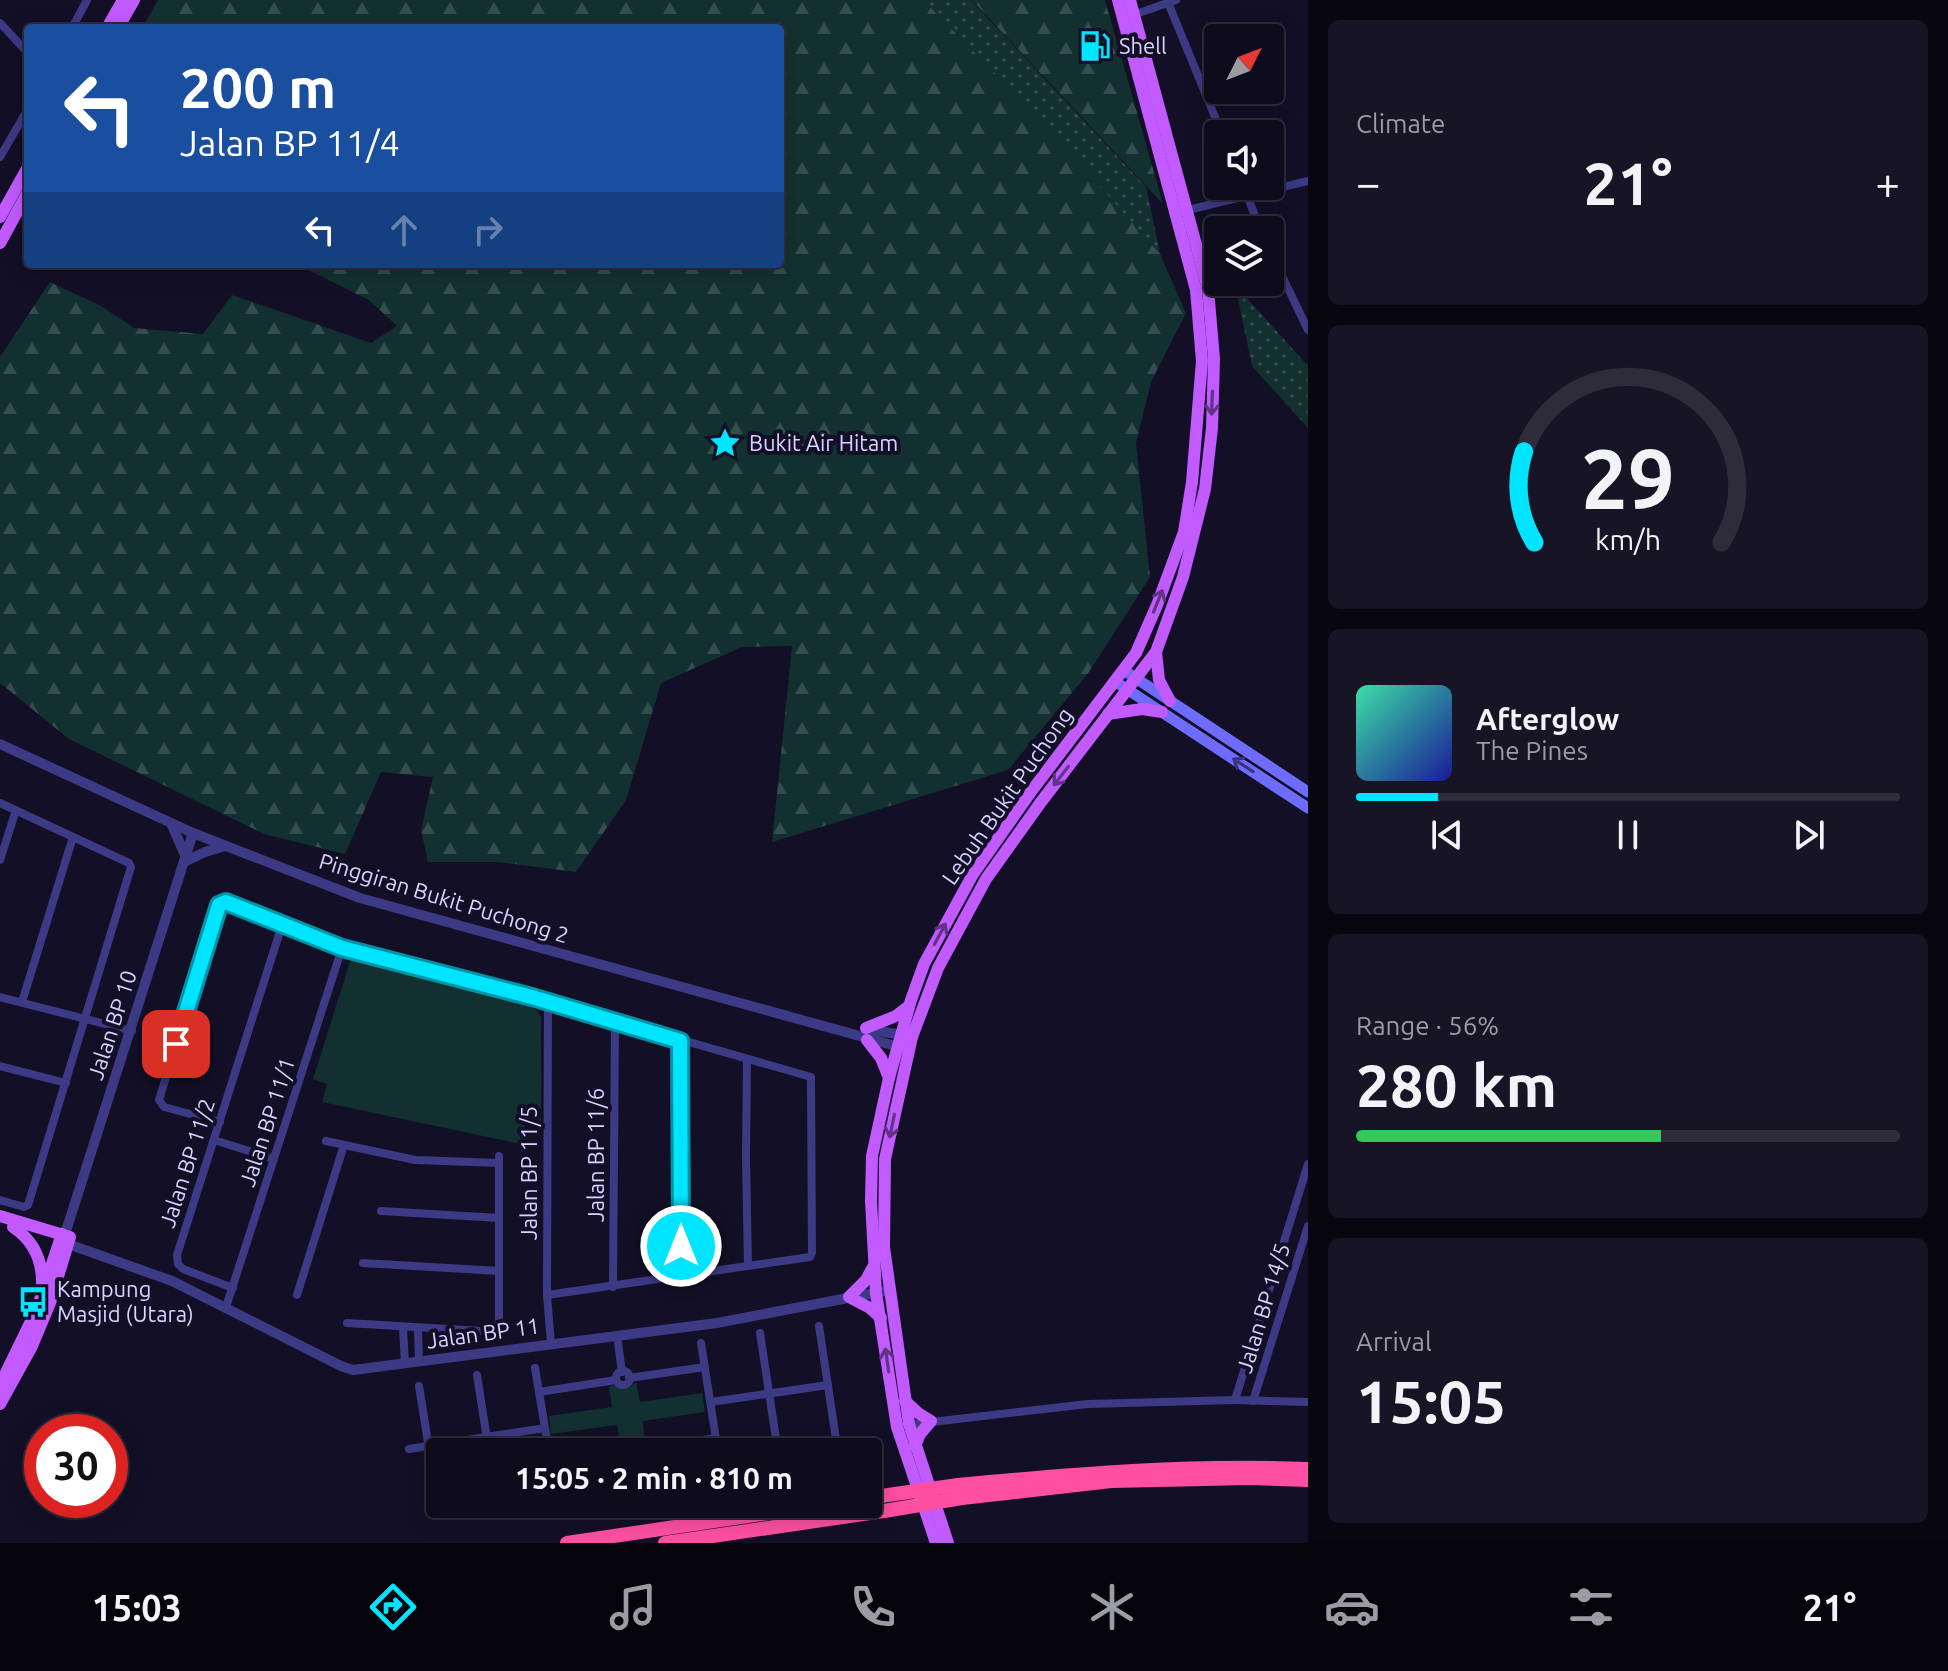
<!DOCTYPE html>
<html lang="en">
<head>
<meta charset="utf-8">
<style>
  body { margin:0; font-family:Ubuntu,sans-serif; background:#171425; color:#f1f3f6; height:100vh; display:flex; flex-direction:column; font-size:30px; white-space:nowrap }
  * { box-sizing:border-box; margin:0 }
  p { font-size:26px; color:#9b9ba3 }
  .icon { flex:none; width:44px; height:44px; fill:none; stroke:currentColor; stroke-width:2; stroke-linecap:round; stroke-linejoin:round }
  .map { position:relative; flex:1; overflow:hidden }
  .sheet { display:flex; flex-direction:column; gap:20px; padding:20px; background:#08060f; width:640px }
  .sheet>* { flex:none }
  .banner { position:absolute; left:24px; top:24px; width:760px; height:244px; border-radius:8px; box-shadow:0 4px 20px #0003,0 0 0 2px #2e2b3b; background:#1a4fa0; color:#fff; overflow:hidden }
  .needle { width:52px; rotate:48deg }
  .buttons { position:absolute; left:1204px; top:24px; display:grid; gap:16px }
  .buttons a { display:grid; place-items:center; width:80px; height:80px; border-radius:8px; background:#0e0b1c; box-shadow:0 4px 20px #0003,0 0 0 2px #2e2b3b; font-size:40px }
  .speed { position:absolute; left:24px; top:1414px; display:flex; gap:16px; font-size:40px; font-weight:700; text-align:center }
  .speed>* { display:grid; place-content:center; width:104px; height:104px; border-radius:50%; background:#0e0b1c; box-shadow:0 4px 20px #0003,0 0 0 2px #2e2b3b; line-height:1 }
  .speed .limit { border:12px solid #d22; background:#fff; color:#111 }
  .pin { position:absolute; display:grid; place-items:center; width:68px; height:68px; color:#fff; margin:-34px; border-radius:16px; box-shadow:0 4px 12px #0006 }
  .me { position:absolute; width:88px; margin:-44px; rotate:0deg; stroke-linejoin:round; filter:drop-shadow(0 0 6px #0008) }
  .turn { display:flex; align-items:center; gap:28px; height:168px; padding:0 24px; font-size:36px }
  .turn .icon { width:104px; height:104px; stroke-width:2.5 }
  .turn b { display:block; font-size:56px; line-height:68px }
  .lanes { display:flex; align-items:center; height:76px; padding:0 24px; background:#0003; justify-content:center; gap:40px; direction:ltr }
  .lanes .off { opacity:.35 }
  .big { font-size:60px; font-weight:700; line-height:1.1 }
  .sheet .widget { flex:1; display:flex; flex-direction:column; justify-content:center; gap:12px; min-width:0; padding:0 28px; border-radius:12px; background:#171425 }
  .sheet .dial { align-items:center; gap:0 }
  .dial svg { height:208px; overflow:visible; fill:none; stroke:#2e2b3b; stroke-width:7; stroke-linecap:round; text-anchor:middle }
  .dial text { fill:#f1f3f6; stroke:none }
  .song { display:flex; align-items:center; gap:24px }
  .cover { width:96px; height:96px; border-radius:12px; background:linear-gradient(135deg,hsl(160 70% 55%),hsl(240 70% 35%)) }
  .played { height:8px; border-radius:4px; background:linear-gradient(90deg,#00e5ff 15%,#2e2b3b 15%) }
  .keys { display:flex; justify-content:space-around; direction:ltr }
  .heat { display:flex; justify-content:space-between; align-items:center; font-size:44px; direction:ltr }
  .charge { height:12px; border-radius:6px; background:linear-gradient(90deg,#34c759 56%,#2e2b3b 0) }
  .trip { position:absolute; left:426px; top:1438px; width:456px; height:80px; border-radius:8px; background:#0e0b1c; box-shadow:0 4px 20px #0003,0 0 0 2px #2e2b3b; font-weight:700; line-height:80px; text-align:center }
  .tab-bar { display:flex; height:128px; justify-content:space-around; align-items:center; background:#06040b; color:#9b9ba3 }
  .tab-bar .icon { width:56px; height:56px }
  .tab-bar .active { color:#00e5ff }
  .tab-bar b { font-size:36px; color:#f1f3f6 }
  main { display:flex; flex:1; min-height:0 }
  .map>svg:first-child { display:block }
  .grass { fill:url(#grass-dots) }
  .forest { fill:url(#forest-firs) }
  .park { fill:#12302f }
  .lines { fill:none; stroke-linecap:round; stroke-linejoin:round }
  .minor { stroke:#3d3a85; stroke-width:8 }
  .tertiary { stroke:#3d3a85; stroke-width:10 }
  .secondary { stroke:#6f6bff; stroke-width:11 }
  .primary { stroke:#c25bff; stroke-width:12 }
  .motorway { stroke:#ff4fa3; stroke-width:14 }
  .motorway-bridge { stroke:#ff4fa3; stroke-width:14 }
  .oneway { stroke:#623188 }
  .oneway2 { stroke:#38347d }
  .route-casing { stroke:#0095a6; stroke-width:20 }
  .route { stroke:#00e5ff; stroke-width:14 }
  .labels { text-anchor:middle; stroke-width:8; stroke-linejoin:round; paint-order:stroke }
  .poi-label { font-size:22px; fill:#d9d4ff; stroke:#130f26; text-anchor:start }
  .street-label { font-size:22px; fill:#d9d4ff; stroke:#130f26 }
</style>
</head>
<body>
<main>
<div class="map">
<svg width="1308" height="1543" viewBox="0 0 1308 1543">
  <defs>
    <pattern id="grass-dots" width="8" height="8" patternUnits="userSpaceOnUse" patternTransform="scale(2)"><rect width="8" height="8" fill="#12302f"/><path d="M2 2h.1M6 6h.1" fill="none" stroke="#344d4e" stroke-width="1.8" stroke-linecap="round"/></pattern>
    <pattern id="forest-firs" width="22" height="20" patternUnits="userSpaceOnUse" patternTransform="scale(2)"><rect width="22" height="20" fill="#12302f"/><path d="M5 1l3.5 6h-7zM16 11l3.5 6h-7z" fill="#344d4e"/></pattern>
  </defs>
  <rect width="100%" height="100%" fill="#130f26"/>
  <g class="grass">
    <polygon points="914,0 971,0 1146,187 1163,267"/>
    <polygon points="1235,285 1308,366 1308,428 1252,366"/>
  </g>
  <g class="forest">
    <polygon points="158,0 923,0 1045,124 1160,254 1186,313 1151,382 1136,443 1150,577 1089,672 1008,770 772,842 792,646 742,647 661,683 626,800 576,872 498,862 428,862 421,830 433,777 381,772 345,854 264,834 69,739 0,683 0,357 50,282 101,306 134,328 203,334 232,295 371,343 397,326 369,300 296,264 780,264 780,28 142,28"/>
    <polygon points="972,0 1105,0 1163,204"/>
  </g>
  <g class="park">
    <polygon points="355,959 534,1007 541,1017 541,1124 525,1124 525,1145 322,1102 327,1084 313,1079 350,962"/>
    <polygon points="636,1382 640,1402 702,1393 705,1412 643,1421 645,1442 621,1447 617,1425 551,1434 549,1416 612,1407 609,1387 614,1385 628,1388"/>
  </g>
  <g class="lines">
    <g class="minor">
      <polyline points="1167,0 1222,134"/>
      <polyline points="1133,15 1176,0"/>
      <polyline points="0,23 28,53"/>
      <polyline points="72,28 87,0"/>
      <polyline points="0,157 28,109"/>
      <polyline points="1243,186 1261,230"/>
      <polyline points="1184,211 1308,181"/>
      <polyline points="1270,251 1308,330"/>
      <polyline points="0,803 129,863 131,867 28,1205 24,1207 0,1200"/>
      <polyline points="0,860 16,810"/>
      <polyline points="0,997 132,1031"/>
      <polyline points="22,1002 73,837"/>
      <polyline points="548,1002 547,1295 551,1344"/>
      <polyline points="680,1041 681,1277"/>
      <polyline points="747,1059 746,1157 748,1266"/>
      <polyline points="0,1066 66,1083"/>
      <polyline points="220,1122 164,1107 159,1100 219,905 226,902 342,948 532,997 811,1077 812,1253 810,1257 547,1295"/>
      <polyline points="214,1140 274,1159"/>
      <polyline points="326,1141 415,1160 499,1163"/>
      <polyline points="1308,1164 1235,1400 1308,1402"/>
      <polyline points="381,1211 499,1218"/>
      <polyline points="363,1263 499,1271"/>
      <polyline points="613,1287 615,1023"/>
      <polyline points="233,1288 183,1269 178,1264 177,1255 282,925"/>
      <polyline points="297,1295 344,1145"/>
      <polyline points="226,1307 342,948"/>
      <polyline points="347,1323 482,1331 492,1329 499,1322 499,1156"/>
      <polyline points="819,1326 837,1446"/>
      <polyline points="403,1328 405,1364"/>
      <polyline points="418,1329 419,1362"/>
      <polyline points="760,1333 778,1452"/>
      <polyline points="617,1335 622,1372"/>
      <polyline points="701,1343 718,1452"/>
      <polyline points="535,1368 549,1452"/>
      <circle cx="623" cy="1378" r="7"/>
      <polyline points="477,1375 489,1452"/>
      <polyline points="629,1378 705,1367"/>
      <polyline points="419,1386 438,1505"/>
      <polyline points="539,1392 616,1380"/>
      <polyline points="1253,1401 1308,1226"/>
      <polyline points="711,1402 828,1385"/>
      <polyline points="906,1425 1088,1404 1235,1400"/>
      <polyline points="409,1449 545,1428"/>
      <polyline points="623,1452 716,1438"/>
    </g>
    <g class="tertiary">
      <polyline points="0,744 193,833 360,898 903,1048"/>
      <polyline points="171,823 185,855"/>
      <polyline points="184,862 205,852 225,846"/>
      <polyline points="868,1029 907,1036"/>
      <polyline points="62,1234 67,1228 193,833"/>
      <polyline points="68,1244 172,1281 341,1366 353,1370 717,1323 890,1290"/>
    </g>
    <g class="secondary">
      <polyline points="1128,673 1308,792"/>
      <polyline points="1116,682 1308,808"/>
    </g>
    <g class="primary">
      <polyline points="107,28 123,0"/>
      <polyline points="118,28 134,0"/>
      <polyline points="0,217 28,167"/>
      <polyline points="0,243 28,192"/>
      <polyline points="1156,652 1159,680 1170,701"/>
      <polyline points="1108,714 1142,709 1162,712"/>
      <polyline points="866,1028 896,1016 909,1006"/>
      <polyline points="867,1040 881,1058 889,1078"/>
      <polyline points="0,1216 70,1237 50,1303 32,1346 0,1404"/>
      <path d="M13,1227C34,1241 43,1261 42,1286"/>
      <polyline points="873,1267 866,1280 849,1297 870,1308 881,1318"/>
      <polyline points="0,1385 37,1309 62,1234"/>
      <polyline points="905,1401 918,1413 931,1421 920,1434 915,1446"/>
      <polyline points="936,1543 897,1427 876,1293 871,1201 872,1156 889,1078 911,1000 924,964 973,874 1030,793 1136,653 1157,605 1184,532 1192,482 1202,361 1196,290 1118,0"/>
      <polyline points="948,1543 909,1424 884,1247 885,1159 912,1037 938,968 986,879 1041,802 1156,652 1183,577 1205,489 1212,428 1214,359 1208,289 1130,0"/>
    </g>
    <g class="motorway">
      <path d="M958,1485C1075,1474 1191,1464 1308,1469"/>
      <polyline points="962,1498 1111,1481 1250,1478 1308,1480"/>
      <polyline points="567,1543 829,1504"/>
      <polyline points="665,1543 884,1511"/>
    </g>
    <g class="motorway-bridge">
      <polyline points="881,1496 958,1485"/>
      <polyline points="884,1511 962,1498"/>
    </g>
  </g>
  <defs><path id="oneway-shaft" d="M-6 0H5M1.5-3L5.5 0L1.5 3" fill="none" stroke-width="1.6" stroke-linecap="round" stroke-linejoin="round" transform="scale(2)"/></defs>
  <g class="oneway">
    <use href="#oneway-shaft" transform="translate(1212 403) rotate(92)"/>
    <use href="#oneway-shaft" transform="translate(1158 601) rotate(-68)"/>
    <use href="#oneway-shaft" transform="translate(1061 776) rotate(128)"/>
    <use href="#oneway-shaft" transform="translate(940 934) rotate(-62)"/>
    <use href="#oneway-shaft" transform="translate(892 1126) rotate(102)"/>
    <use href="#oneway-shaft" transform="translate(887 1360) rotate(-98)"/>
  </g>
  <use class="oneway2" href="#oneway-shaft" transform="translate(1243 765) rotate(-147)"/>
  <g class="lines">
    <defs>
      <polyline id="route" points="176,1044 219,905 226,902 342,948 532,997 680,1041 681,1246"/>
    </defs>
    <use href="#route" class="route-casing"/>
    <use href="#route" class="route"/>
  </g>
  <defs>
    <symbol id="fuel-bare" viewBox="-9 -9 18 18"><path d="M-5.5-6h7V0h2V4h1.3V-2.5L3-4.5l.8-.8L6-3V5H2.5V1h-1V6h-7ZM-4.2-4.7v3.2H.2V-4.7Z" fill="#00e5ff" stroke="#130f26" stroke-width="2.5" paint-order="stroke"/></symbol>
    <symbol id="sight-bare" viewBox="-9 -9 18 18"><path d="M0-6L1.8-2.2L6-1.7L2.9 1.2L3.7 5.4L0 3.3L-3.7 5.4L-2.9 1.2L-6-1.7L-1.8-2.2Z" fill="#00e5ff" stroke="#130f26" stroke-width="2.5" paint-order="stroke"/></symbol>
    <symbol id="bus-bare" viewBox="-9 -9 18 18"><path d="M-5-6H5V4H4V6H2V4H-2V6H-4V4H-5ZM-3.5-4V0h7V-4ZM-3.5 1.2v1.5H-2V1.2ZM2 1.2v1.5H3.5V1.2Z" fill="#00e5ff" stroke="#130f26" stroke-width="2.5" paint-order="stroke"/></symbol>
  </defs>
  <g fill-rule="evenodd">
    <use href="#fuel-bare" x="1073" y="24" width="44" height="44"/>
    <use href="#sight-bare" x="703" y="421" width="44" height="44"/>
    <use href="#bus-bare" x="11" y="1280" width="44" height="44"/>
  </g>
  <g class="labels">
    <g class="poi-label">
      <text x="1119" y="54">Shell</text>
      <text x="749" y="451">Bukit Air Hitam</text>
      <text x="57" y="1297">Kampung<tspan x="57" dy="25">Masjid (Utara)</tspan></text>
    </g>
    <g class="street-label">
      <text transform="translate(1007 796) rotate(-55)" y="8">Lebuh Bukit Puchong</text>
      <text transform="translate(444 898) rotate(17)" y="8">Pinggiran Bukit Puchong 2</text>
      <text transform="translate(112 1025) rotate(-72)" y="8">Jalan BP 10</text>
      <text transform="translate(267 1122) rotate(-72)" y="8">Jalan BP 11/1</text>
      <text transform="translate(596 1155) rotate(-90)" y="8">Jalan BP 11/6</text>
      <text transform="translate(187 1163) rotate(-72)" y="8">Jalan BP 11/2</text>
      <text transform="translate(529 1173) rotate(-90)" y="8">Jalan BP 11/5</text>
      <text transform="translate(1263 1308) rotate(-73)" y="8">Jalan BP 14/5</text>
      <text transform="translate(483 1333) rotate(-8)" y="8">Jalan BP 11</text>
    </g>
  </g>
</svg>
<div class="buttons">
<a><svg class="needle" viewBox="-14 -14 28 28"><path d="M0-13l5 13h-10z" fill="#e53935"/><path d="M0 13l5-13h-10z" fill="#9b9ba3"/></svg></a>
<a><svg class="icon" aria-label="sound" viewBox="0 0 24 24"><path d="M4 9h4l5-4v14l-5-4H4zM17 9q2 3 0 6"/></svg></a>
<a><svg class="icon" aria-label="layers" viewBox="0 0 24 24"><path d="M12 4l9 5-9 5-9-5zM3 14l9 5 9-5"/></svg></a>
</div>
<div class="speed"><div class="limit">30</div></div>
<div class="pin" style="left:176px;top:1044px;background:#d93025"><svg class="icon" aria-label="arrive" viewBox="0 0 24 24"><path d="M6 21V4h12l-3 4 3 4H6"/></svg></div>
<svg class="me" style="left:681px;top:1246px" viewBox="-20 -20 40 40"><circle r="17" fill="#00e5ff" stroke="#fff" stroke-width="3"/><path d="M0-11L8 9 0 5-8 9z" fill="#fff"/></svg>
<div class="trip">15:05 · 2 min · 810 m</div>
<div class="banner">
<div class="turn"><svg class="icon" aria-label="left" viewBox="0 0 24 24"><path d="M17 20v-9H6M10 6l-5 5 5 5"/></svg><div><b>200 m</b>Jalan BP 11/4</div></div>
<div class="lanes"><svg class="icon" aria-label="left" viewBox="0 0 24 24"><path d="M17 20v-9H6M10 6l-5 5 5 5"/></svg><svg class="icon off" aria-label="ahead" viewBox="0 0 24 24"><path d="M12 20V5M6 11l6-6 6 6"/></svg><svg class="icon off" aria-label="right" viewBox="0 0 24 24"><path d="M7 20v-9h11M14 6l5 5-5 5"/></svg></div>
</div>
</div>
<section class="sheet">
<div class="widget"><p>Climate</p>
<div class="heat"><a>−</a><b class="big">21°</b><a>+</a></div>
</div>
<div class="widget dial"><svg viewBox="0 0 100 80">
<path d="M14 69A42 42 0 1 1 86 69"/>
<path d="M14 69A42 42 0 0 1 10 34" stroke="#00e5ff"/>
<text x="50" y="56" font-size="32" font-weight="700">29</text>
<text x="50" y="72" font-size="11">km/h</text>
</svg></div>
<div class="widget">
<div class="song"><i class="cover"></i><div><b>Afterglow</b><p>The Pines</p></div></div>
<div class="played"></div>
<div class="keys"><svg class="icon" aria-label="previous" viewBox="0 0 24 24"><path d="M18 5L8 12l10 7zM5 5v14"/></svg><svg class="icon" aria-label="pause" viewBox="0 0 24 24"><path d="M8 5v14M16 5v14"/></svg><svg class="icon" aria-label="next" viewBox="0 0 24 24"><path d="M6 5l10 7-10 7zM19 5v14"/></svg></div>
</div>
<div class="widget"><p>Range · 56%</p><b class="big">280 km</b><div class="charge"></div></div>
<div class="widget"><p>Arrival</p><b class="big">15:05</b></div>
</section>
</main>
<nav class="tab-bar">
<b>15:03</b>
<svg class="icon active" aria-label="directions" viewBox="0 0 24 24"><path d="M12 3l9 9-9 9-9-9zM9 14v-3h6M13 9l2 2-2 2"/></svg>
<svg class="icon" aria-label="music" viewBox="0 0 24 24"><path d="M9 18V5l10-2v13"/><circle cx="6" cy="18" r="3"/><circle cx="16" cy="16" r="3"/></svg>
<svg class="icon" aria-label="phone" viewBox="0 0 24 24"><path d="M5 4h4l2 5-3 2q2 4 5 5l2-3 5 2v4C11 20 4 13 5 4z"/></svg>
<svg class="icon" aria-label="climate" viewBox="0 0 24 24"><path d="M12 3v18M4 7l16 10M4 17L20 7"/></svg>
<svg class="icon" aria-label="car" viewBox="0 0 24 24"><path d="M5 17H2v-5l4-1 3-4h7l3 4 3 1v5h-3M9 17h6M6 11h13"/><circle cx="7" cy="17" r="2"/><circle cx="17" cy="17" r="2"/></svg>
<svg class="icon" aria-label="filters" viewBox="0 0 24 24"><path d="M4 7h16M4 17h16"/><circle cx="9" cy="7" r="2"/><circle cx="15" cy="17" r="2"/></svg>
<b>21°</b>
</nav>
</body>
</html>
